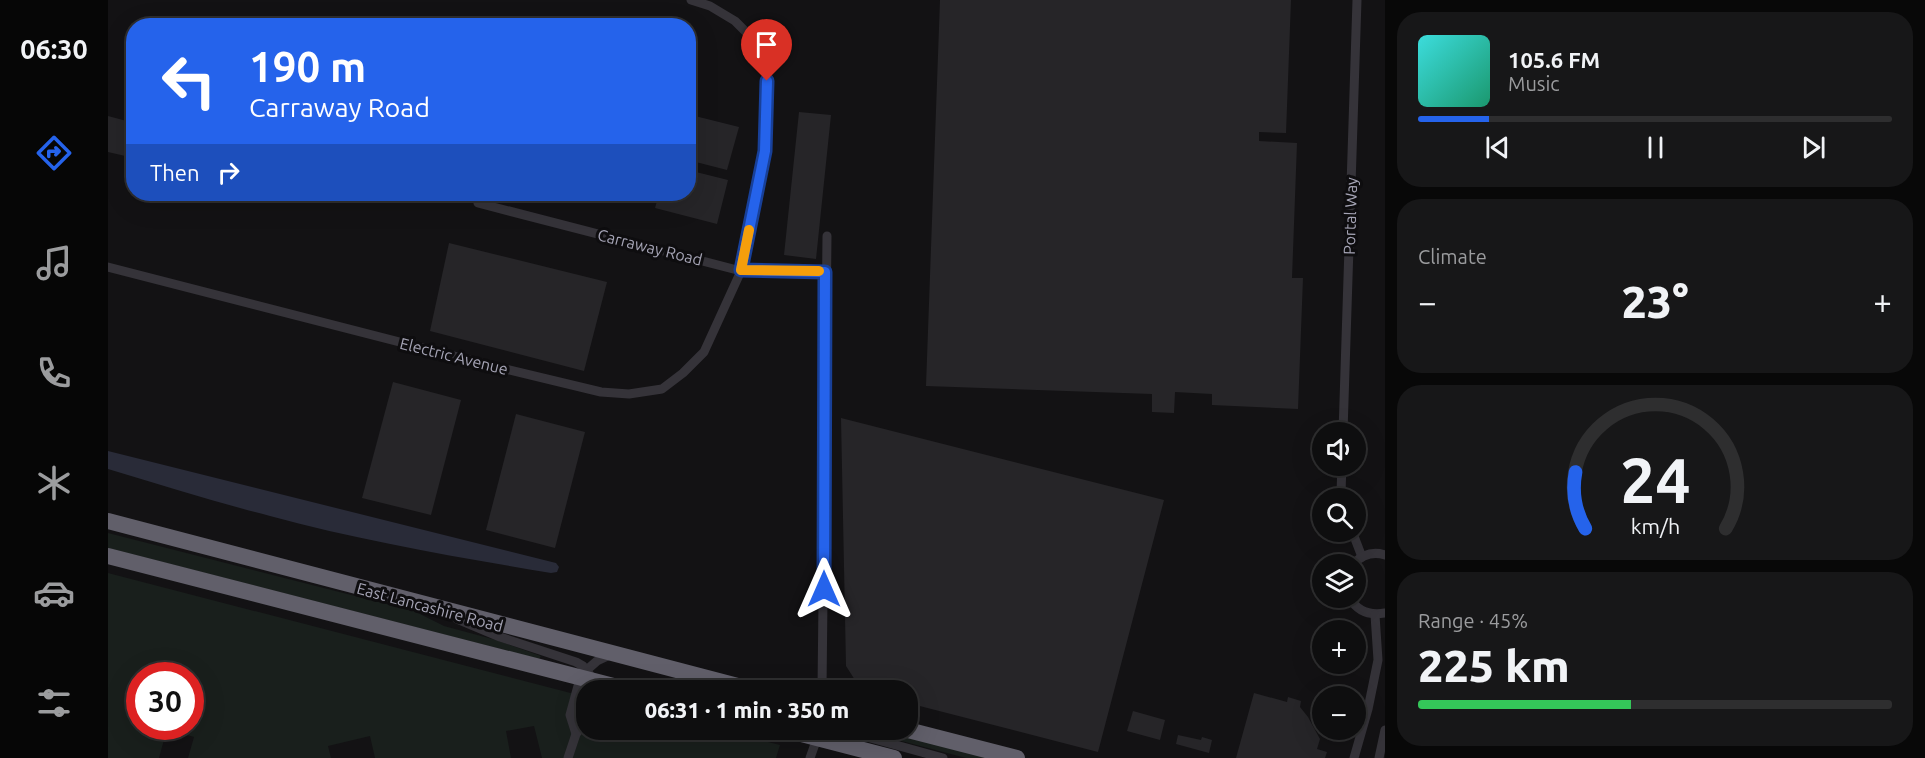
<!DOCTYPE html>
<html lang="en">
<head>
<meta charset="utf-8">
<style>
  body { margin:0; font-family:Ubuntu,sans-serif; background:#171718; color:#f1f3f6; height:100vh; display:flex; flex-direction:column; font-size:22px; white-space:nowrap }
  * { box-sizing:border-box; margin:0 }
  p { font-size:20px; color:#9b9c9e }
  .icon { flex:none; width:33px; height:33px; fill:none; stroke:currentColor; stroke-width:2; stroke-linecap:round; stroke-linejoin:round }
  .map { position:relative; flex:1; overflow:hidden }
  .side { display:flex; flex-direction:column; gap:12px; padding:12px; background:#080808; width:540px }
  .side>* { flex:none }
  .guide { position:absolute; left:18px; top:18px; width:570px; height:183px; border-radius:24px; box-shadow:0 6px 24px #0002,0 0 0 2px #2e2e2f; background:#2563eb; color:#fff; overflow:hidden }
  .tools { position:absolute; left:1204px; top:422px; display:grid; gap:12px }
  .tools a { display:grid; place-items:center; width:54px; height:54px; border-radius:50%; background:#0e0e0f; box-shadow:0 6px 24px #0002,0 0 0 2px #2e2e2f; font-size:30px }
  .speed { position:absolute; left:18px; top:662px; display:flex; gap:12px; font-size:30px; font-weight:700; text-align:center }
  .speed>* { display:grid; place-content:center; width:78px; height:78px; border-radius:50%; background:#0e0e0f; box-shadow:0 6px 24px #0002,0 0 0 2px #2e2e2f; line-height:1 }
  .speed .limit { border:9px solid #d22; background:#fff; color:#111 }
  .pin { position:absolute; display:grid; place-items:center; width:51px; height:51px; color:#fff; margin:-62px -26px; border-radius:50% 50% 50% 0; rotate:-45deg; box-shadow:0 0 6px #0007 }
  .pin .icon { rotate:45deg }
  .me { position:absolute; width:66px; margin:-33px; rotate:0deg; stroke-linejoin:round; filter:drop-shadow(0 0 4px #0008) }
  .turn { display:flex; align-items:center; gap:21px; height:126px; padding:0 24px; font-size:27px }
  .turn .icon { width:78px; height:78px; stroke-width:2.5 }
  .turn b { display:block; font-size:42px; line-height:51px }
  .then { display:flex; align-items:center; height:57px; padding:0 24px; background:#0003; gap:12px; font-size:22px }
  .big { font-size:45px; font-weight:800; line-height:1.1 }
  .side .tile { flex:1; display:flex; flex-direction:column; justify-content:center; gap:9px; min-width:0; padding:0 21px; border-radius:24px; background:#171718 }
  .side .dial { align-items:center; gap:0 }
  .dial svg { height:156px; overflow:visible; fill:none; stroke:#2e2e2f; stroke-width:7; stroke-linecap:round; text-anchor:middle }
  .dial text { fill:#f1f3f6; stroke:none }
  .song { display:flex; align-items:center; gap:18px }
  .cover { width:72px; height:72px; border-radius:9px; background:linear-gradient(135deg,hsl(180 70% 55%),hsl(160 70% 35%)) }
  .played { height:6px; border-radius:3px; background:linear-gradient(90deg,#2563eb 15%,#2e2e2f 15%) }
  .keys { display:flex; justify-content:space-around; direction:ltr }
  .heat { display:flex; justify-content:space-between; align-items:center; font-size:33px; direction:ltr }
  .charge { height:9px; border-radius:4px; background:linear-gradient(90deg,#34c759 45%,#2e2e2f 0) }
  .trip { position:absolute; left:468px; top:680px; width:342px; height:60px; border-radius:24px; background:#0e0e0f; box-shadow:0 6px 24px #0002,0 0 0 2px #2e2e2f; font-weight:800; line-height:60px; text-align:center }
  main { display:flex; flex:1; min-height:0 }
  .tab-bar { display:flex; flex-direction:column; width:108px; justify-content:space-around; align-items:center; background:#060606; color:#9b9c9e }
  .tab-bar .icon { width:42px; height:42px }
  .tab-bar .active { color:#2563eb }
  .tab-bar b { font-size:27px; color:#f1f3f6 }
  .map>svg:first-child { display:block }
  .green { fill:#191f1c; fill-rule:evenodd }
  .water { fill:#292b38 }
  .building { fill:#262528 }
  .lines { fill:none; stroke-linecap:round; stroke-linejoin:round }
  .street { stroke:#353339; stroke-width:9 }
  .highway { stroke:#615f6a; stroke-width:16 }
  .route-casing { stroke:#184099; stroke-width:15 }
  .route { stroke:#2563eb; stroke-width:10 }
  .slow { stroke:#f59e0b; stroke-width:10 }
  .labels { text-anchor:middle; stroke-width:6; stroke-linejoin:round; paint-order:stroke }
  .street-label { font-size:16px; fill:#a5a4b5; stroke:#0e0d0f }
</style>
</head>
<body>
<main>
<nav class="tab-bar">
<b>06:30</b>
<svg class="icon active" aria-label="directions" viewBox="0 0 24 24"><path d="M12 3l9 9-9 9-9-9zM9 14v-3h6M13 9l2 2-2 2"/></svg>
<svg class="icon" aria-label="music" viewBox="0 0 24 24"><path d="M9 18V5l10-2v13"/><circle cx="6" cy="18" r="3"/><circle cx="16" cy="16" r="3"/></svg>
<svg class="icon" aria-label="phone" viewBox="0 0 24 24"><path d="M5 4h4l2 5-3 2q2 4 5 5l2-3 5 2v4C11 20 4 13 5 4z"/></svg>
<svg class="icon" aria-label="climate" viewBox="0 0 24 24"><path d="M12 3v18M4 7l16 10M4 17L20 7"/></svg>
<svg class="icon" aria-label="car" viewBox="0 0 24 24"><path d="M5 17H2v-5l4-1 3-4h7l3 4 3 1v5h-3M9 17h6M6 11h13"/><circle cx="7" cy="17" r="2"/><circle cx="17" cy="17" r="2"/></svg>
<svg class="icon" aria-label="filters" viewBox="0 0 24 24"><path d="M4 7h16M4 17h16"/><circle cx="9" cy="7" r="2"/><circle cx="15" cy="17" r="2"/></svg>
</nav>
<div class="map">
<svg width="1277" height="758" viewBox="0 0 1277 758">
  <rect width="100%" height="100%" fill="#131214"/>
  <g class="green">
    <polygon points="0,533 306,611 336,626 388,640 433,656 431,659 0,548"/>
    <path d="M0,573L478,697V729H609L672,745L668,758H434L426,726L398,731L403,758H267L262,736L220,746L223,758H80L86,737L59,729L51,758H0ZM32,675H82V726H32Z"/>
    <polygon points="748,729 771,729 884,758 858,758"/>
  </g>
  <path class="water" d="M0,451L448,563L451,567L449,572L443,573C348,557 254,541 162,516C107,502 54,485 0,469Z"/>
  <g class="building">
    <polygon points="832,0 1183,0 1178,133 1151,132 1151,141 1189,143 1184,278 1195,278 1190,409 1104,405 1104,394 1067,392 1066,413 1044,412 1044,394 818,386"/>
    <polygon points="691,112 723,115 708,259 676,255"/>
    <polygon points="0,116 26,123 26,158 0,152"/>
    <polygon points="587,116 631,127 619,170 580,160 580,140"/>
    <polygon points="580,170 620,180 609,224 547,208 551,194 580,194"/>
    <polygon points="341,243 499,282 476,371 322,331"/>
    <polygon points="285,382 353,400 323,515 254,498"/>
    <polygon points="408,414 477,432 447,548 378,530"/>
    <polygon points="733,418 1056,500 990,752 800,703 800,690 770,690 770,687 747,680 738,666"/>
    <polygon points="1146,693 1179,702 1180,697 1193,701 1192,707 1200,717 1212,739 1209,749 1219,752 1217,758 1128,758"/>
    <polygon points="1025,711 1057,720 1052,740 1019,731"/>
    <polygon points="1070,735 1093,740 1094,737 1104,740 1101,753 1068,744"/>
  </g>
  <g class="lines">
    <g class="street">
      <polyline points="370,203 633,271 717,271"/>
      <polyline points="0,267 389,367 493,392 521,394 554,389 575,373 596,352 633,271 657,151 660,95 658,66 646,40 627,21 602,6 583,0"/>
      <polyline points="1235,432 1249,0"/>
      <polyline points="1234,465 1233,492 1234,498"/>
      <polyline points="1244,531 1254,557"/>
      <path d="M1245,564C1254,555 1265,551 1277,555"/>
      <path d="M1241,597C1249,611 1261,616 1277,613"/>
      <polyline points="349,619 392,637 468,662 475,666 485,679"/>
      <polyline points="714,690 719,236"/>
      <polyline points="730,729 835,758"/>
      <polyline points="468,734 462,715 473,675 489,661 504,654"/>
      <polyline points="460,758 468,734 478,721"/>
      <polyline points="702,758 707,744 709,729"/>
      <polyline points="1246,758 1260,709 1270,660 1267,615"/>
      <polyline points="1271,758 1277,730"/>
    </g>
    <g class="highway">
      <polyline points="0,521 645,690"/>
      <polyline points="0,556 521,690"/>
      <polyline points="674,729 786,758"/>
      <polyline points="796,729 909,758"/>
    </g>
  </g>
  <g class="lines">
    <defs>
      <polyline id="route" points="659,81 657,151 633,270 717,272 716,589"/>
    </defs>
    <use href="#route" class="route-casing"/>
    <use href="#route" class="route"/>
    <polyline class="slow" points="641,230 633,270 711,271"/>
  </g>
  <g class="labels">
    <g class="street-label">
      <text transform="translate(1242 216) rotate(-88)" y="6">Portal Way</text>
      <text transform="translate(542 247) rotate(14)" y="6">Carraway Road</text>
      <text transform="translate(346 356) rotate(14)" y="6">Electric Avenue</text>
      <text transform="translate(322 607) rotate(15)" y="6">East Lancashire Road</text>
    </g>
  </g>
</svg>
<div class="tools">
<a><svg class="icon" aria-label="sound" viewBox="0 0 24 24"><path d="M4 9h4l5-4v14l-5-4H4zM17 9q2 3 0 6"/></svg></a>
<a><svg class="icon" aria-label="search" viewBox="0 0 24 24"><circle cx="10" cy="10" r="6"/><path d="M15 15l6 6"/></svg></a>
<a><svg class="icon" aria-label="layers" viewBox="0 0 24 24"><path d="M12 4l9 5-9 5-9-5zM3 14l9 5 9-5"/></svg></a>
<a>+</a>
<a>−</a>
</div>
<div class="speed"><div class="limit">30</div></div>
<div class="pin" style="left:659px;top:81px;background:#d93025"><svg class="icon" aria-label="arrive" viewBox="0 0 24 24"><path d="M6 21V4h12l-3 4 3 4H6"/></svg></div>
<svg class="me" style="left:716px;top:589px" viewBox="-20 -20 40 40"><path d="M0-17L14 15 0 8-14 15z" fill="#2563eb" stroke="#fff" stroke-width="4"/></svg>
<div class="trip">06:31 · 1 min · 350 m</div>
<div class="guide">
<div class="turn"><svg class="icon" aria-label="left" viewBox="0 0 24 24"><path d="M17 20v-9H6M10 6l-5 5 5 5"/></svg><div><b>190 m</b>Carraway Road</div></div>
<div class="then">Then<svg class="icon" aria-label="right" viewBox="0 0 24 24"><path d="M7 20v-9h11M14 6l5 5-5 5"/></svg></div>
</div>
</div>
<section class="side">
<div class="tile">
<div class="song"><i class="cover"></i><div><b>105.6 FM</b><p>Music</p></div></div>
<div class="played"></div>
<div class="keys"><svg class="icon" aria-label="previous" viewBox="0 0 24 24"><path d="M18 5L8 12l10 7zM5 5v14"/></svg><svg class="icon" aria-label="pause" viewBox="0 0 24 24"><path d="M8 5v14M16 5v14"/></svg><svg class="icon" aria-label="next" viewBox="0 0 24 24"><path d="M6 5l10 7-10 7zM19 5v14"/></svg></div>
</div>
<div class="tile"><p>Climate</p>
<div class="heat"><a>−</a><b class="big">23°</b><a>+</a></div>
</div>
<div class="tile dial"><svg viewBox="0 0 100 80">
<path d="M14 69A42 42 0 1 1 86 69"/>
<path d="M14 69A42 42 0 0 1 9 40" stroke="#2563eb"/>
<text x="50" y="56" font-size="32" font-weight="700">24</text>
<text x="50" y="72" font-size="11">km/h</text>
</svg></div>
<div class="tile"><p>Range · 45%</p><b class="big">225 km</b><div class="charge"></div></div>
</section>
</main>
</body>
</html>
